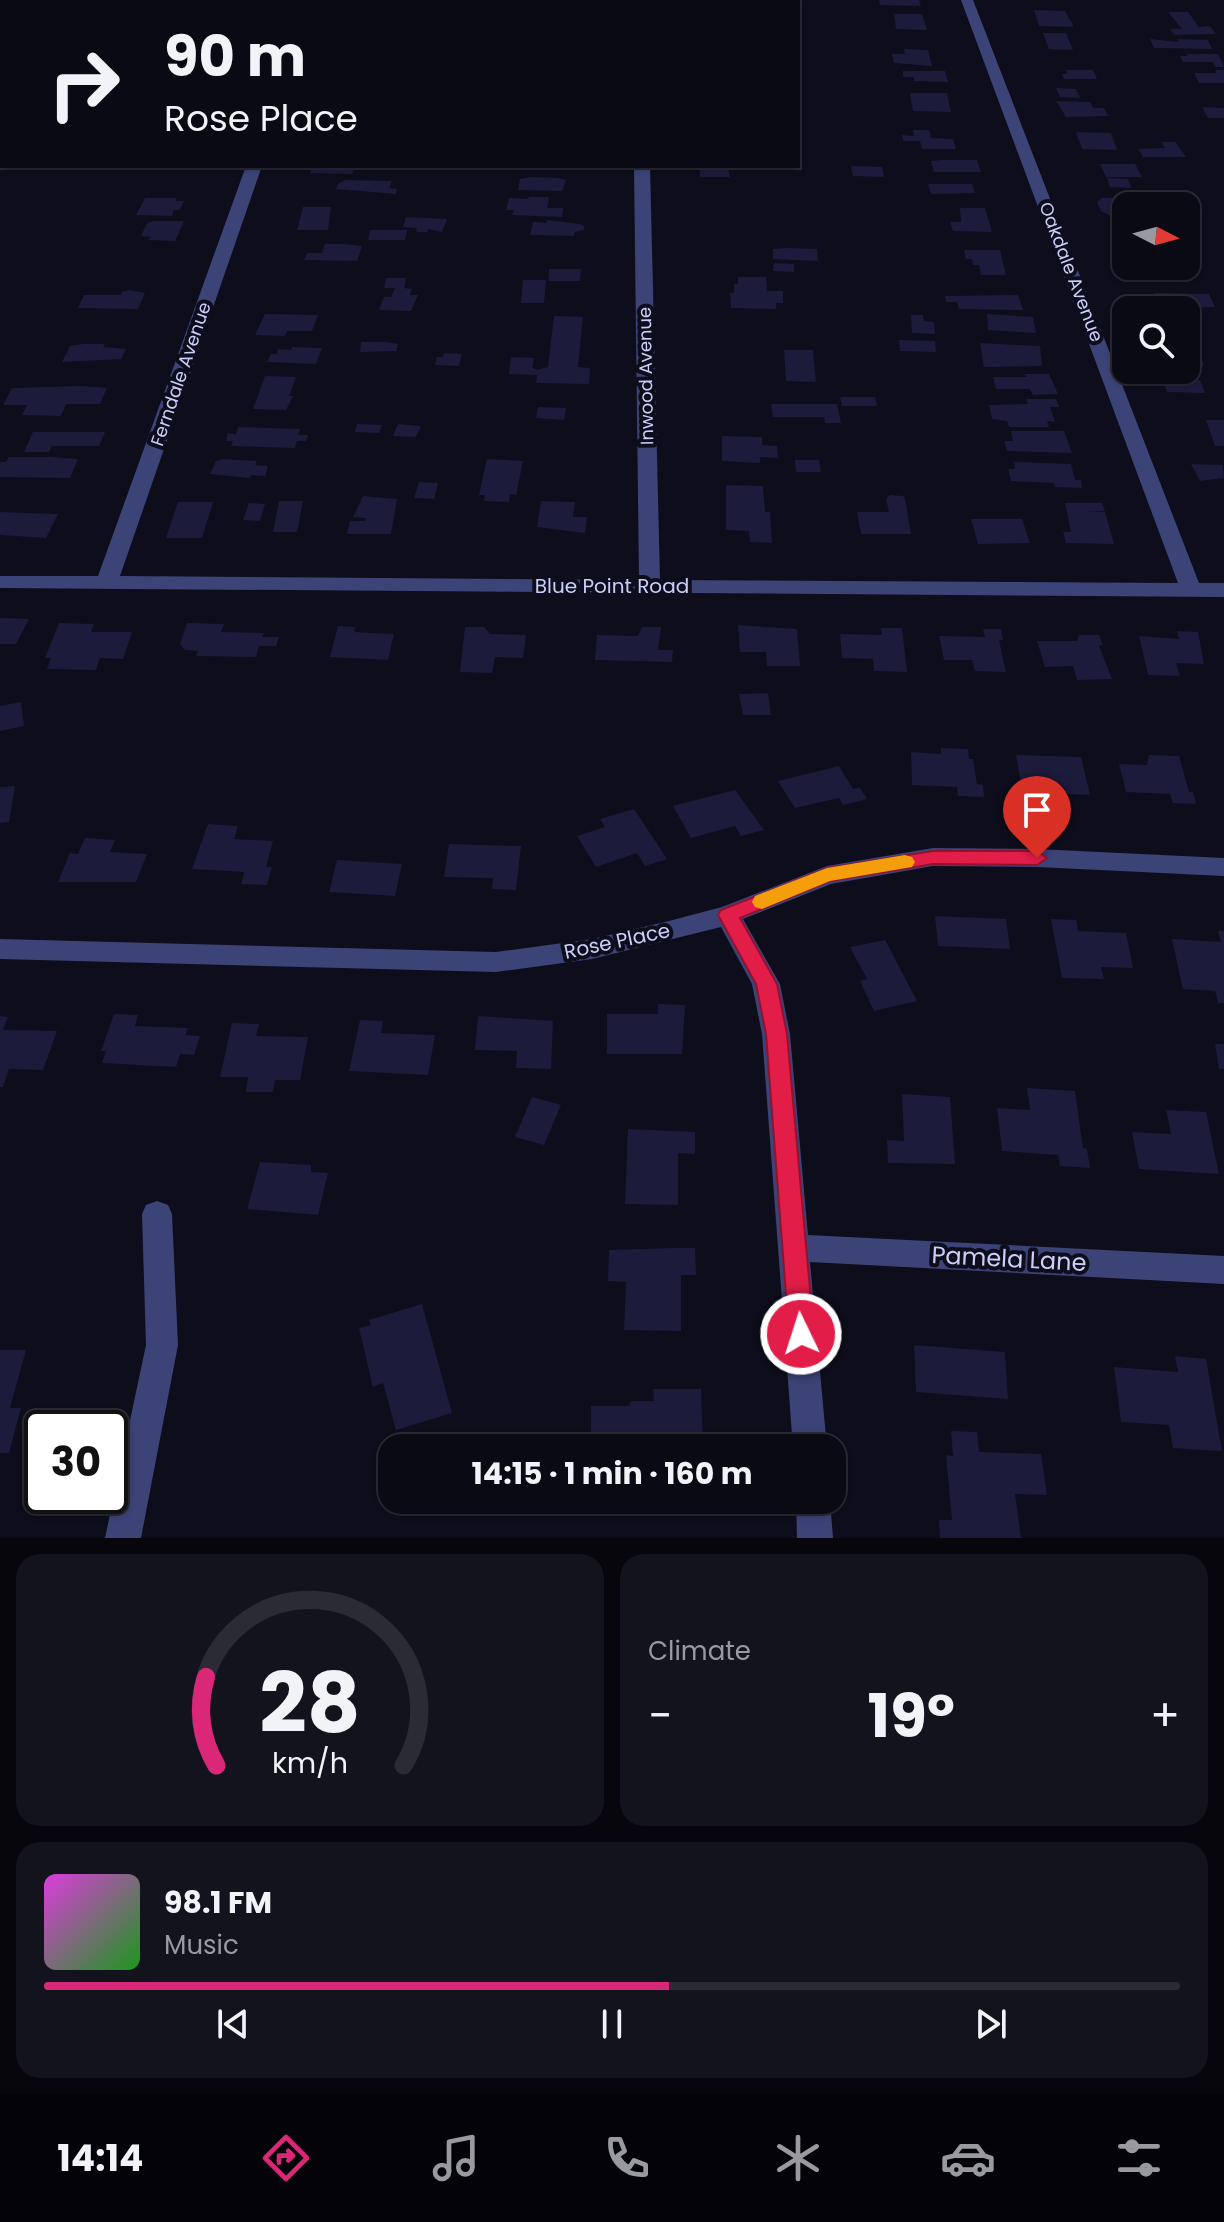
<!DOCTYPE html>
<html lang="en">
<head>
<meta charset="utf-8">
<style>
  body { margin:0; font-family:Poppins,sans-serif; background:#13131e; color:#f1f3f6; height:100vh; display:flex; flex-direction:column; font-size:30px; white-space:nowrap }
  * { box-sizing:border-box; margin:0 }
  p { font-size:26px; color:#999aa0 }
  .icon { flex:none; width:44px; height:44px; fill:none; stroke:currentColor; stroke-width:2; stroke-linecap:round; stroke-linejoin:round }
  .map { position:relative; height:1538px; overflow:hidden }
  .details { display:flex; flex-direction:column; gap:16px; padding:16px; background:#06060c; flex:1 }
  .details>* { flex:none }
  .hud { position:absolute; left:0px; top:0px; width:800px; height:168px; box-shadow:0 2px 6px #0004,0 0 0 2px #2a2b34; background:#0a0a15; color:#f1f3f6; overflow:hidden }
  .needle { width:52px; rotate:96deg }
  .fabs { position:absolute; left:1112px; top:192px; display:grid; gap:16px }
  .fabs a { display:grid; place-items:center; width:88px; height:88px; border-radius:16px; background:#0a0a15; box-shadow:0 2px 6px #0004,0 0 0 2px #2a2b34; font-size:40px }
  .speed { position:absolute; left:24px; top:1410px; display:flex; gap:16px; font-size:40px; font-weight:700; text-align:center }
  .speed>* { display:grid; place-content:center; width:104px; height:104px; border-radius:50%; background:#0a0a15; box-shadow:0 2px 6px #0004,0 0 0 2px #2a2b34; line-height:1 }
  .speed .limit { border:4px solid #111; border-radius:12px; background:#fff; color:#111 }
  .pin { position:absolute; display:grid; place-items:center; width:68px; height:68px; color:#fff; margin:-82px -34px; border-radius:50% 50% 50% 0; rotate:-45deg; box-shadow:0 0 8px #0007 }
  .pin .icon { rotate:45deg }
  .me { position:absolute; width:88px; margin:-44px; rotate:356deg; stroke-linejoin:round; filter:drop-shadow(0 0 6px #0008) }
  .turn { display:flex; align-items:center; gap:28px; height:168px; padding:0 32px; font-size:36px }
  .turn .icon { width:104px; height:104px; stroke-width:2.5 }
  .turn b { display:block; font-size:56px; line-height:68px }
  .big { font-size:60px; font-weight:700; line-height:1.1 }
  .details .widget { flex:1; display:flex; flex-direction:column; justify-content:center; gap:12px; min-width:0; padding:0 28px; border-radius:24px; background:#13131e }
  .details .dial { align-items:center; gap:0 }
  .dial svg { height:208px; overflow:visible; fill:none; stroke:#2a2b34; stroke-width:7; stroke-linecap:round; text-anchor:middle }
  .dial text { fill:#f1f3f6; stroke:none }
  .song { display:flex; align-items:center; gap:24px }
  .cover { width:96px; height:96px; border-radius:12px; background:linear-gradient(135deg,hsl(300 70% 55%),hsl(120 70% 35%)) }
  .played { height:8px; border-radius:4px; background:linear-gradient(90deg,#db2777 55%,#2a2b34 55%) }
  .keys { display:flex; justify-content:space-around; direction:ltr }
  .heat { display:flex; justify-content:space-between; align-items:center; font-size:44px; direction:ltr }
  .details .tiles { flex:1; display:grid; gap:16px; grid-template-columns:1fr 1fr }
  .widget:last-child { grid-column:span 2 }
  .trip { position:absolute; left:378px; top:1434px; width:468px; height:80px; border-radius:24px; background:#0a0a15; box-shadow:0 2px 6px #0004,0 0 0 2px #2a2b34; font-weight:700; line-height:80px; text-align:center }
  .tabs { display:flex; height:128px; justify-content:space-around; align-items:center; background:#040408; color:#999aa0 }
  .tabs .icon { width:56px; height:56px }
  .tabs .current { color:#db2777 }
  .tabs b { font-size:36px; color:#f1f3f6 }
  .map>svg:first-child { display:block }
  .building { fill:#1c1b3b }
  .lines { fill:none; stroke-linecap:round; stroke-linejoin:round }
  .minor { fill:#3c4377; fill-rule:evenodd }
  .route { fill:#e11d48; stroke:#92132f; stroke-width:2 }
  .slow { fill:#f59e0b }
  .labels { text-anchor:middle; stroke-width:8; stroke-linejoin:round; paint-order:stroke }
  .far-street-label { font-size:18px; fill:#cccefa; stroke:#0d0d1c }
  .street-label { font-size:20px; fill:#cccefa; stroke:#0d0d1c }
  .near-street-label { font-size:24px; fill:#cccefa; stroke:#0d0d1c }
</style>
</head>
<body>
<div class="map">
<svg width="1224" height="1538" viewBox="0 0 1224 1538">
  <rect width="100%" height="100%" fill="#0d0d1c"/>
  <g class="building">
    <polygon points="879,0 919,0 921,6 880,5"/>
    <polygon points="1034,10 1065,11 1074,27 1039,26"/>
    <polygon points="1168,12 1188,12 1199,27 1210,26 1216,34 1174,35 1170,29 1182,29"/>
    <polygon points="894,14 922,14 927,30 896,29"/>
    <polygon points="1043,33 1066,33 1073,50 1049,49"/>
    <polygon points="1150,39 1179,42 1177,39 1208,40 1212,49 1154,48"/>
    <polygon points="904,49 928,50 932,66 894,63 892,54 905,54"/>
    <polygon points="1186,54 1218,54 1224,67 1215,67 1213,62 1183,62 1180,56 1188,56"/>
    <polygon points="1066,70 1093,70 1097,79 1064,79 1062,74 1067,74"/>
    <polygon points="1215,70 1224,70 1224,83 1199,83 1194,73 1217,73"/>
    <polygon points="903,71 945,71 948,82 914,81 914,77 903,77"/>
    <polygon points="1056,88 1076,89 1080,98 1060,97"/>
    <polygon points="910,93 947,93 951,112 913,111"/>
    <polygon points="1056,101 1090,102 1093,108 1104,108 1108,116 1066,117"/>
    <polygon points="1202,107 1224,108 1224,118 1208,118"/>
    <polygon points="913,130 929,130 931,138 953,139 956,149 922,149 920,141 903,141 902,135 914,136"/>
    <polygon points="1076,132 1111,133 1117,150 1082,149"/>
    <polygon points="1161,142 1175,142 1186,157 1143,157 1138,149 1165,148"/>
    <polygon points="942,160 977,160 981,172 934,172 931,161"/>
    <polygon points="1100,164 1135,164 1142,177 1106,177"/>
    <polygon points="313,166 355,166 352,174 310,173"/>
    <polygon points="699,166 728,166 730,177 700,177"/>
    <polygon points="851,166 882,167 884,177 853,176"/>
    <polygon points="532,177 557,178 566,180 562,191 518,190 520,179"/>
    <polygon points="1107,178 1128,179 1131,188 1110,187"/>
    <polygon points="346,180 392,181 389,188 397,189 396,194 336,189 339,183"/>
    <polygon points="928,184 972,184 975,193 931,194"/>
    <polygon points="529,197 549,197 547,208 563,208 562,217 512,215 514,210 506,210 509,198 528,199"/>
    <polygon points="145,198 177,198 175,201 184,201 180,210 174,210 172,216 136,215"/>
    <polygon points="1102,198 1130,198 1139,206 1126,206 1126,215 1109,215 1101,211 1097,202"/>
    <polygon points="303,207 331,207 328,230 297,230"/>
    <polygon points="960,208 985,208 992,232 953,231 950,222 961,222"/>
    <polygon points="406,217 447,219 442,232 428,229 427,232 416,232 417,228 403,227"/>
    <polygon points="547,220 580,224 584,226 584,230 575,232 574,236 530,235 533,222 546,223"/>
    <polygon points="154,221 184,221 175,241 148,240 151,237 141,236 147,223"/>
    <polygon points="370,230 407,230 405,240 368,240"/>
    <polygon points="325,244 345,244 362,246 357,261 304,260 307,253 322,253"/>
    <polygon points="786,248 817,249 818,261 773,259 773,249"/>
    <polygon points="964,250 1000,250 1006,275 981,275 979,265 973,265 972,259 966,259"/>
    <polygon points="774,263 794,264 794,272 773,271"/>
    <polygon points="549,269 581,269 580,281 549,281"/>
    <polygon points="738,277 766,277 767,291 783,291 783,303 776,303 776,309 731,308 730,293 734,293 734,284 738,284"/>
    <polygon points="386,278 406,278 404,288 412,289 410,295 418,295 411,311 379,310 384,297 391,297 395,288 384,288"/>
    <polygon points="523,280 546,280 544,303 521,303"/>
    <polygon points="129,290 145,293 138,309 78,308 84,295 121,295 122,292"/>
    <polygon points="1154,293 1209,294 1215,307 1161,309"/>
    <polygon points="1018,295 1023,310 959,309 957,302 946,302 945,296"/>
    <polygon points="265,314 318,315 312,331 287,331 285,336 255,335"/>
    <polygon points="987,314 1033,317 1036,333 988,330"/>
    <polygon points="911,315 923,315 924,321 934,322 935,334 912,333"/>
    <polygon points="554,316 583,317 578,367 590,368 589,384 536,383 537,375 509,374 511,357 534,358 532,367 537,370 548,367"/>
    <polygon points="899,340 935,341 936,352 900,351"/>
    <polygon points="361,342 386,342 398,344 396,351 360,352"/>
    <polygon points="980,343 1040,346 1042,366 984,367"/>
    <polygon points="83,344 105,344 103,347 126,349 121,359 62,362 70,346"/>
    <polygon points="292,347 322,348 316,364 267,362 271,354 277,354 278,349 291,350"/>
    <polygon points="1186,348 1198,348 1204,366 1186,365"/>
    <polygon points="784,350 813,350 816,382 786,381"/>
    <polygon points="444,353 462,354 459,366 435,365 437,357 443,357"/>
    <polygon points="1024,374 1049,374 1058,394 1033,395 1030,389 996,389 993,377 1027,377"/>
    <polygon points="265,376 296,377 289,396 293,396 286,410 253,409"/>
    <polygon points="1168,380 1200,380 1205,393 1167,392 1164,383 1170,383"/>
    <polygon points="82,386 107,388 100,404 66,404 61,416 22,415 27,405 3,405 12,388"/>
    <polygon points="840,397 875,397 877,406 842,406"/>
    <polygon points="1026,399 1056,399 1059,407 1050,407 1055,422 1047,421 1049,427 1009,427 1007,421 992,419 989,405 1028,404"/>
    <polygon points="771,404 837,404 841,423 825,423 824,417 773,417"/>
    <polygon points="538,407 566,408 564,420 536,418"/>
    <polygon points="1206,420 1224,420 1224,446 1215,446"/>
    <polygon points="357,424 382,425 379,433 355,432"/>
    <polygon points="398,424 421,426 416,437 393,436"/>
    <polygon points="238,427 300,429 298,435 308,435 306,441 297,441 295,448 231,446 233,441 226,441 228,433 236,434"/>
    <polygon points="1011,431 1064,431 1072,453 1007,451 1004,441 1013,441"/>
    <polygon points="33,432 105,432 99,446 52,446 49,452 24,452"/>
    <polygon points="722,436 762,437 762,445 777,446 778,458 760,457 760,463 722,461"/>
    <polygon points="9,457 50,457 78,459 70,478 0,477 0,462 6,462"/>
    <polygon points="224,459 257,461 255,465 268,466 265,476 251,475 250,478 210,474 216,461"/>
    <polygon points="487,459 523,461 516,495 510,494 509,502 484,501 485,495 479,495"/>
    <polygon points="795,460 819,460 821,472 796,472"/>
    <polygon points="1014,462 1071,464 1075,480 1081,480 1082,488 1055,487 1054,483 1011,481 1008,469 1015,469"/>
    <polygon points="1191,464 1223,465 1224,478 1200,481"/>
    <polygon points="419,482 438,483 434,499 414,498"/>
    <polygon points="726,485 763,486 765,512 770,512 772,543 750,542 749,531 726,530"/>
    <polygon points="890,495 903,496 905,499 911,534 861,534 857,512 889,512 886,499"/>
    <polygon points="363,496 397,499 391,534 347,534 350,521 365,521 366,518 353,517"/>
    <polygon points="279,501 303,501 297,532 273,532"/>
    <polygon points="541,501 575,502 573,517 587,517 585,533 537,527"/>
    <polygon points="178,502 213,502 202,538 166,538"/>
    <polygon points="249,503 265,504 260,521 243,520"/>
    <polygon points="1065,503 1102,503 1105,511 1084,512 1105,512 1114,544 1066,543 1063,532 1071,532"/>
    <polygon points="0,512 58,514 46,538 0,535"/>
    <polygon points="971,519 1022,519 1030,543 978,544"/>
    <polygon points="0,618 29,619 16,644 0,644"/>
    <polygon points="59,623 94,624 91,632 132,632 123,659 100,658 96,670 47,669 51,658 45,658"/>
    <polygon points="187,623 224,624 221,632 264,633 262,637 279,637 276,646 259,646 256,657 196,656 198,651 185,650 180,644"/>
    <polygon points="738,625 797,629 800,666 767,666 766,652 740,652"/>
    <polygon points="338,626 355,627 354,632 394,634 388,660 330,657"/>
    <polygon points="465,627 484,627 490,634 526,635 523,658 495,657 492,673 460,672"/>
    <polygon points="642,627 661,627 658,650 673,650 672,662 595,660 597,635 638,636"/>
    <polygon points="881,628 902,628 907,672 874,671 873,659 842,658 840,634 882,635"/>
    <polygon points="983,629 1001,629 1003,640 999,640 1006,672 975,671 972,660 944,660 939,636 985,637"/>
    <polygon points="1177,631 1198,632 1204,664 1176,663 1180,676 1148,675 1139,636 1179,639"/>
    <polygon points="1079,635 1099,635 1103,645 1099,646 1112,679 1077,680 1073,666 1045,667 1037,641 1077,641"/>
    <polygon points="768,693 771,715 743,715 739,694"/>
    <polygon points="21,702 24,726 0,731 0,706"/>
    <polygon points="941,748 968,749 969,759 973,759 977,784 983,785 984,797 958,796 957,787 912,785 911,752 941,754"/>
    <polygon points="1016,755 1081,757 1090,795 1063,794 1061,785 1021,783"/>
    <polygon points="1149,755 1179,756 1189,792 1193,792 1196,804 1173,803 1170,794 1126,792 1119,764 1147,765"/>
    <polygon points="839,766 853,789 860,788 867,799 843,805 839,798 795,808 778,781"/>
    <polygon points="15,786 9,822 0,823 0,787"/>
    <polygon points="735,790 764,830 741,836 735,826 691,838 673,806"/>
    <polygon points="634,809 667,859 645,866 637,853 596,867 577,836 605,827 600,819"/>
    <polygon points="208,824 238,826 234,839 273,841 266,867 272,867 267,885 241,884 244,872 192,869"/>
    <polygon points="85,838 115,840 110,852 147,854 136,882 58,882 70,853 78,854"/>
    <polygon points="449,844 521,846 516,890 492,889 493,878 444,877"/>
    <polygon points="337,860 402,864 395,896 329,892"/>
    <polygon points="935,916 1006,919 1010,949 938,946"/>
    <polygon points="1051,919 1076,920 1078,931 1126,933 1133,968 1101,967 1104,979 1062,978"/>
    <polygon points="1218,931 1224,931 1224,1003 1218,1003 1215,991 1183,989 1172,939 1221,942"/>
    <polygon points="885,940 917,1001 874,1011 860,981 867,979 850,947"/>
    <polygon points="658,1004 685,1005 682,1054 607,1054 607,1014 658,1014"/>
    <polygon points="114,1014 138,1015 135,1026 188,1028 185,1035 200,1036 194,1055 180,1054 176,1067 102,1063 106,1051 101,1051"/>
    <polygon points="0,1016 8,1017 3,1030 57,1031 43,1070 9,1069 3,1087 0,1087"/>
    <polygon points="478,1016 553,1021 551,1069 516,1068 517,1051 475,1050"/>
    <polygon points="360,1020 383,1021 381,1033 435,1035 428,1075 349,1071"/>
    <polygon points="232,1023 259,1024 256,1036 308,1037 300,1080 275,1080 273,1092 246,1092 248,1077 220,1077"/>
    <polygon points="1215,1044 1224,1044 1224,1069 1219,1069"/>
    <polygon points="1027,1088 1075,1091 1083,1148 1087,1149 1090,1168 1060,1166 1058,1155 1002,1151 997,1108 1030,1110"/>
    <polygon points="902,1094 950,1097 955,1164 888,1163 887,1140 904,1141"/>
    <polygon points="532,1097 561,1105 544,1145 515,1137"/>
    <polygon points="1166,1110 1206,1112 1219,1174 1139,1169 1132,1132 1171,1134"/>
    <polygon points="628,1129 695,1132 695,1154 678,1153 678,1205 625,1204"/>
    <polygon points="260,1162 311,1165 311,1172 328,1173 318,1215 247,1209"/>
    <polygon points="673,1248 695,1248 696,1275 681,1275 681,1331 624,1330 626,1282 608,1281 609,1250"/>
    <polygon points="422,1304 452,1413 396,1430 383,1383 373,1387 359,1328 371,1325 369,1320"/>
    <polygon points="914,1345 1005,1352 1008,1399 916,1392"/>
    <polygon points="0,1350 26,1350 10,1408 21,1408 9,1453 0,1453"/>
    <polygon points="1175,1356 1206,1359 1222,1451 1173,1448 1169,1425 1121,1422 1114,1367 1178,1372"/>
    <polygon points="653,1389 701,1389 703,1448 591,1448 591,1406 629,1406 631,1401 654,1401"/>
    <polygon points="951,1431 977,1432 979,1452 1041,1454 1047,1495 1015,1494 1021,1538 940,1538 939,1520 952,1520 946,1455 953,1456"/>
  </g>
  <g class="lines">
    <g class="minor">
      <rect x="633" y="0" width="12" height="2"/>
      <polygon points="961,0 973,0 1199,583 1224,583 1224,597 0,588 0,576 98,576 246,166 262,166 120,576 639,580 634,166 650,166 660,580 1178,583"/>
      <polygon points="933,848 1037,849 1224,858 1224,876 1037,867 933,866 831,884 743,919 780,984 790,1034 808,1235 1224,1256 1224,1284 810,1262 827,1448 793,1448 762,1034 752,984 721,927 592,959 496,972 0,959 0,939 496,952 592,939 665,922 722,907 827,866"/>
      <polygon points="157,1201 168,1205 172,1214 178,1345 141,1538 105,1538 146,1345 142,1214 146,1205"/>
      <polygon points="796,1500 830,1500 833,1538 797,1538"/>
    </g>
  </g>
  <polygon class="route" points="933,851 1037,851 1047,858 1037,865 933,864 830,881 740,918 777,984 787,1034 814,1334 810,1342 801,1345 793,1342 789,1334 766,1034 756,984 718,915 721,910 827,868"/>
  <polygon class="slow" points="905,855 912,857 915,862 912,867 830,881 762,909 755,907 752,902 755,896 827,868"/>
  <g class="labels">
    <g class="far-street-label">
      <text transform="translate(1071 272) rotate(69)" y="6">Oakdale Avenue</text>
      <text transform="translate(181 374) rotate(-71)" y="6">Ferndale Avenue</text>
      <text transform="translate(646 376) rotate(-91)" y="6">Inwood Avenue</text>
    </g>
    <g class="street-label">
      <text x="612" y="593">Blue Point Road</text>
      <text transform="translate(617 941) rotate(-12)" y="7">Rose Place</text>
    </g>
    <g class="near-street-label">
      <text transform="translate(1009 1259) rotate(3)" y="8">Pamela Lane</text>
    </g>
  </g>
</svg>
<div class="fabs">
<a><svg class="needle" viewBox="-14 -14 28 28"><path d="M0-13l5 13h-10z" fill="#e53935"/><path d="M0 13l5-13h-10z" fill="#999aa0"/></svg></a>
<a><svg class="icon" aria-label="search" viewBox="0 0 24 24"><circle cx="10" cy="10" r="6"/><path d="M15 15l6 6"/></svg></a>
</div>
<div class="speed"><div class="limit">30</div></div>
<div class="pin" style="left:1037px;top:858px;background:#d93025"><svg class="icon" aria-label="arrive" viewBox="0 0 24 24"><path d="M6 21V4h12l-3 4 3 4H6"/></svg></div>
<svg class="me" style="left:801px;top:1334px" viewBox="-20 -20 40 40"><circle r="17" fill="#e11d48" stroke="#fff" stroke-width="3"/><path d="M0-11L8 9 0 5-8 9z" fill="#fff"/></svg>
<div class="trip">14:15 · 1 min · 160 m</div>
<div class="hud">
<div class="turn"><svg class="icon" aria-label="right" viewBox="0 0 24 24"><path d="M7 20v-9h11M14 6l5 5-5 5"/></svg><div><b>90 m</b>Rose Place</div></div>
</div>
</div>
<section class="details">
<div class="tiles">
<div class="widget dial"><svg viewBox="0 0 100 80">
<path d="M14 69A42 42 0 1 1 86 69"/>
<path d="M14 69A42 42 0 0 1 10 35" stroke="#db2777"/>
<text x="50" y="56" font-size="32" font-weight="700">28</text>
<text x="50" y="72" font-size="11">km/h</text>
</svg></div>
<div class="widget"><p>Climate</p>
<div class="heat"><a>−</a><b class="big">19°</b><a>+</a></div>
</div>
<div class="widget">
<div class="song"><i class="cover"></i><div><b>98.1 FM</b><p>Music</p></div></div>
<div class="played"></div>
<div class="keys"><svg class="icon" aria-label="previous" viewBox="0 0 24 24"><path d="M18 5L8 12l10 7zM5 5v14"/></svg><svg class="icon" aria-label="pause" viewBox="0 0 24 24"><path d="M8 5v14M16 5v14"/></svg><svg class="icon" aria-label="next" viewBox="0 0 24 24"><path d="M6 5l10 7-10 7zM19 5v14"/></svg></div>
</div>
</div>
</section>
<nav class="tabs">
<b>14:14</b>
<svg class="icon current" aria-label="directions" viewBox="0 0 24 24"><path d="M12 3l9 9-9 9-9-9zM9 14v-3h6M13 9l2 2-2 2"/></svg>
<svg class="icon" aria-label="music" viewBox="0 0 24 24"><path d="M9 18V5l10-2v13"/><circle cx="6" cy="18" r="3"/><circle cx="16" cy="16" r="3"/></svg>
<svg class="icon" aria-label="phone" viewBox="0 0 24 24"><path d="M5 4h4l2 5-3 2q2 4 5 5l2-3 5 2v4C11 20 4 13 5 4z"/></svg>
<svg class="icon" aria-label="climate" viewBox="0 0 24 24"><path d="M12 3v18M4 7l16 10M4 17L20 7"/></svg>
<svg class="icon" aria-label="car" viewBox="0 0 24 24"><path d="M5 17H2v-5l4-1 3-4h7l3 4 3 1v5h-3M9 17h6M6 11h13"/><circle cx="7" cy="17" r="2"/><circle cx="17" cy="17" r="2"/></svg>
<svg class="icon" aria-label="filters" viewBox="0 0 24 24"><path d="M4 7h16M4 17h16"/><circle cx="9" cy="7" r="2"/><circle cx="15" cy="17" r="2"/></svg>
</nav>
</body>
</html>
